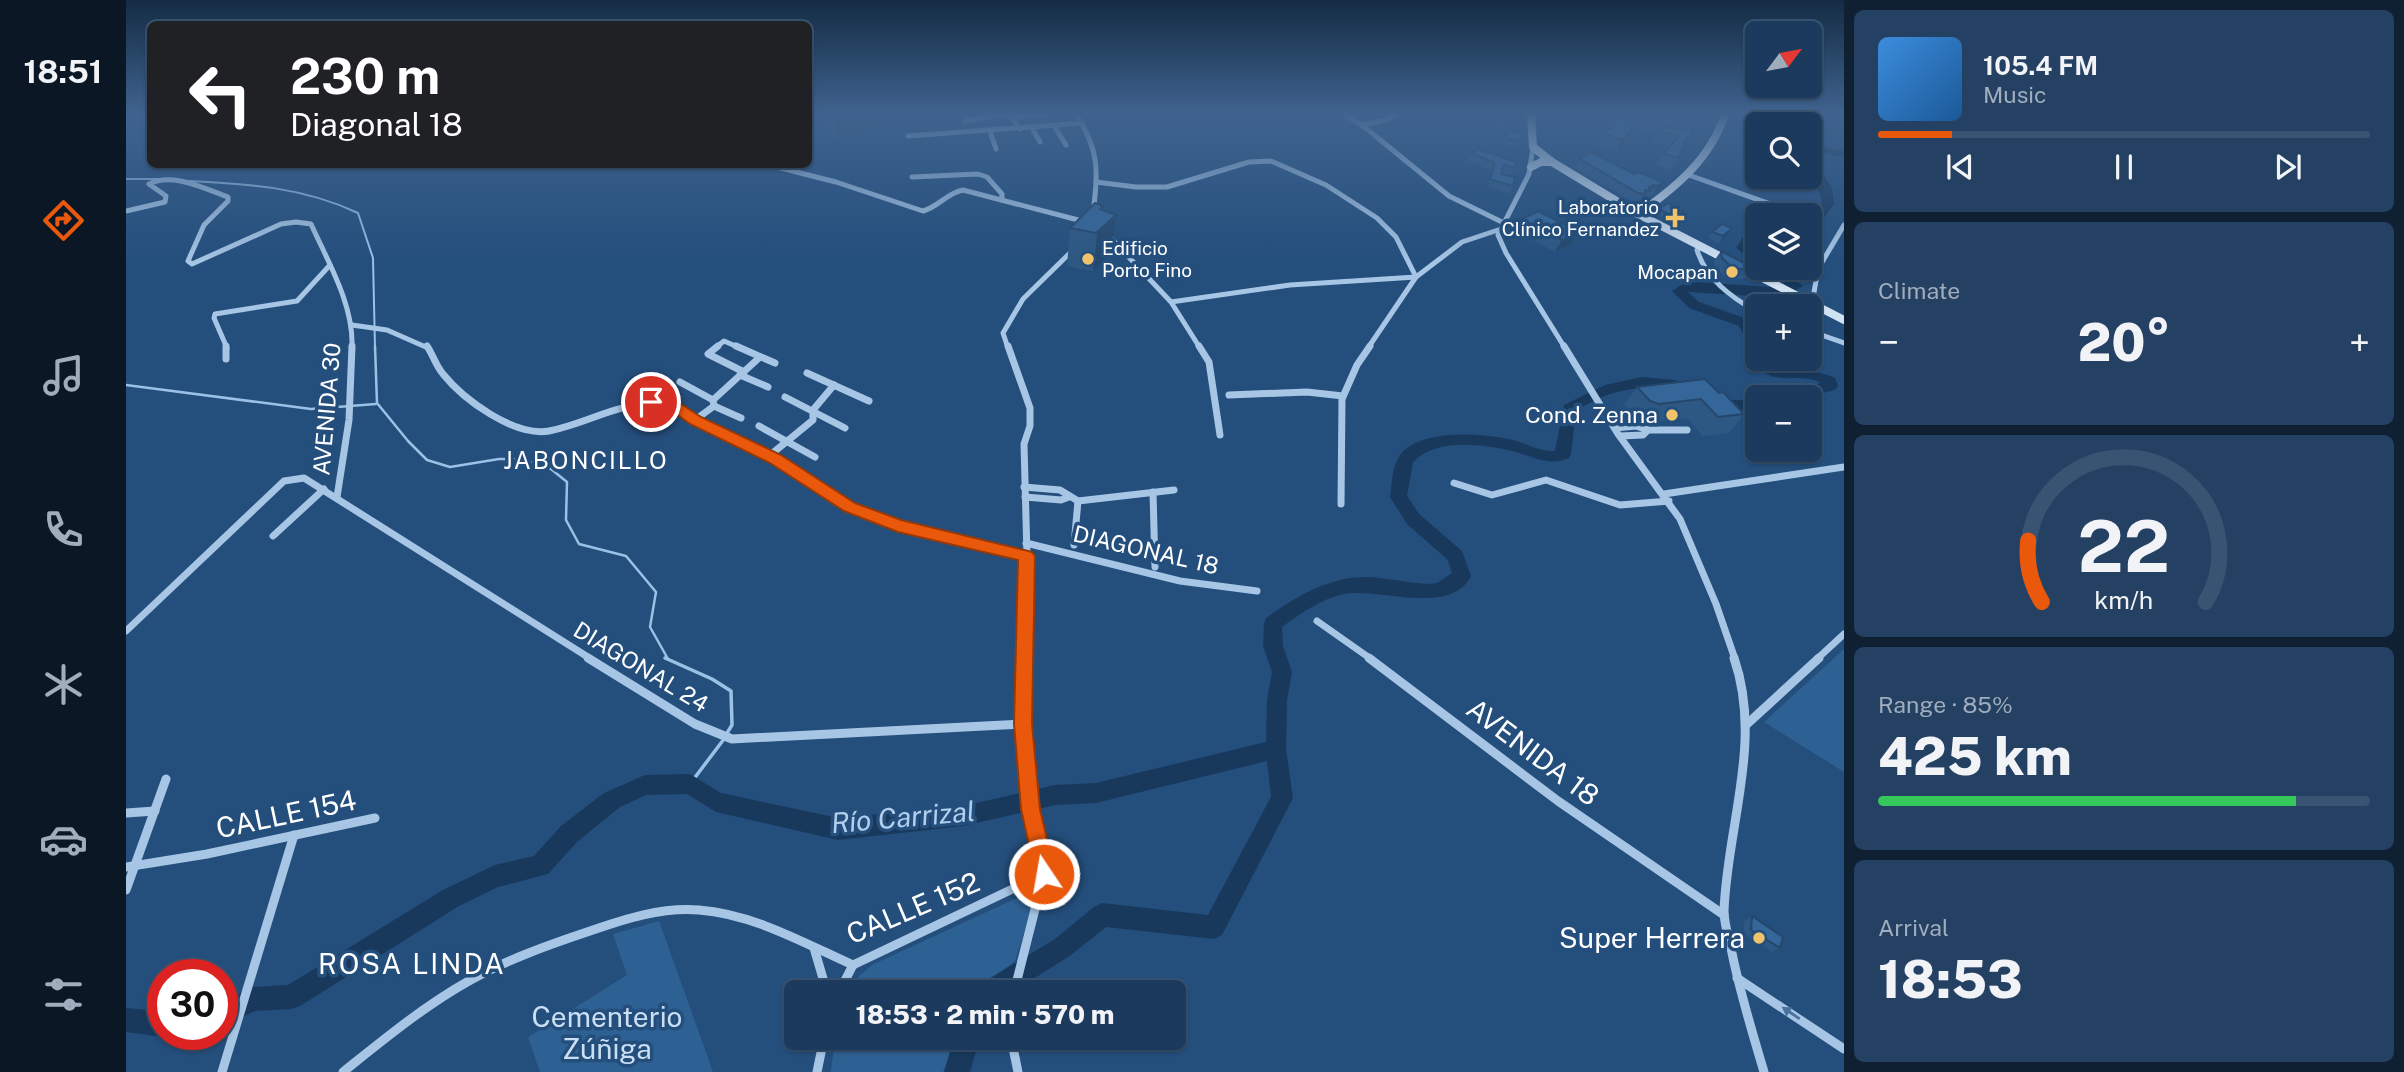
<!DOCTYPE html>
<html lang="en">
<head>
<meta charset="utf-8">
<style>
  body { margin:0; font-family:"Public Sans",sans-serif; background:#244163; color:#f1f3f6; height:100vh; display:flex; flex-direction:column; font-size:26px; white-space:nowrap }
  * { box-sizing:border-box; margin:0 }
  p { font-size:23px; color:#a0adbc }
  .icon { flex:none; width:38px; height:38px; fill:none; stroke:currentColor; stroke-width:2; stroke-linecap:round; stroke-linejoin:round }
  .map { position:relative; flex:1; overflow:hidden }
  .panel { display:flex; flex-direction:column; gap:10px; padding:10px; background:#0f2033; width:560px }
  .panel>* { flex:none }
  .guide { position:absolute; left:21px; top:21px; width:665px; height:147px; border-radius:10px; box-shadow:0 2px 5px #0004,0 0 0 2px #395472; background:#202124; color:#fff; overflow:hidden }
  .needle { width:46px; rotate:58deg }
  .buttons { position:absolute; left:1619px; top:21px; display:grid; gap:14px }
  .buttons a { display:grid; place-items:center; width:77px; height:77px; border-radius:10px; background:#1b3a5d; box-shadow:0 2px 5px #0004,0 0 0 2px #395472; font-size:35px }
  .speed { position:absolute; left:21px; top:959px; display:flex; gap:14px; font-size:35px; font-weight:700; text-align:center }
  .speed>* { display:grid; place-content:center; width:91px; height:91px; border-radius:50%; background:#1b3a5d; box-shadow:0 2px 5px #0004,0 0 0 2px #395472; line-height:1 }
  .speed .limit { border:10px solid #d22; background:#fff; color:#111 }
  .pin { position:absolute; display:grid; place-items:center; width:60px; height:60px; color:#fff; margin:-30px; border:4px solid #fff; border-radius:50%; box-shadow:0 2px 7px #0007 }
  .me { position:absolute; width:77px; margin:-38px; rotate:348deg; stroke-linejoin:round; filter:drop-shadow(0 0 5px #0008) }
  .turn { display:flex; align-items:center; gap:24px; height:147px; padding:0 28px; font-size:32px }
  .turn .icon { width:91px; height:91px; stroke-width:2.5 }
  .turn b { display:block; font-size:49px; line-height:60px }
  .big { font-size:52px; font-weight:800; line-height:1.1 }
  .panel .card { flex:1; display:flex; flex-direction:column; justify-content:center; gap:10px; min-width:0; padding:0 24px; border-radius:10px; background:#244163 }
  .panel .dial { align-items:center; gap:0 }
  .dial svg { height:182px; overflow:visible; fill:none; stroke:#395472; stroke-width:7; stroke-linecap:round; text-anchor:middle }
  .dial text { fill:#f1f3f6; stroke:none }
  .song { display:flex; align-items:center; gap:21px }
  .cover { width:84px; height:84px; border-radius:10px; background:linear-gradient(135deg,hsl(210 70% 55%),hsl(210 70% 35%)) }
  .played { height:7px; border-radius:4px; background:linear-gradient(90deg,#ea580c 15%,#395472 15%) }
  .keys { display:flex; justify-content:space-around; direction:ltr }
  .heat { display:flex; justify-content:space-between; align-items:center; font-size:38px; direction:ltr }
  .charge { height:10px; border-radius:5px; background:linear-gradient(90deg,#34c759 85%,#395472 0) }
  .trip { position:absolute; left:658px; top:980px; width:402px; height:70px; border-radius:10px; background:#1b3a5d; box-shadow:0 2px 5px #0004,0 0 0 2px #395472; font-weight:800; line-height:70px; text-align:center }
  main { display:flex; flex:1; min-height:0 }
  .menu { display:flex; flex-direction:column; width:126px; justify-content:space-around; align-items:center; background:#0b1725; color:#a0adbc }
  .menu .icon { width:49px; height:49px }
  .menu .on { color:#ea580c }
  .menu b { font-size:32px; color:#f1f3f6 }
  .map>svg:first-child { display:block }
  .green { fill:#2e6193 }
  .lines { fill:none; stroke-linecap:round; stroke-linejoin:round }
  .stream-far2 { stroke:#9bc2e6; stroke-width:2 }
  .stream-far1 { stroke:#9bc2e6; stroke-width:2.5 }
  .stream { stroke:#9bc2e6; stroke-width:3.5 }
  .river { fill:#18395c; fill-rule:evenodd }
  .street-far2 { stroke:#a7c6e5; stroke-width:5 }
  .street-far1 { stroke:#a7c6e5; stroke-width:7 }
  .street { stroke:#a7c6e5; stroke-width:9 }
  .secondary { stroke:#d1e2f5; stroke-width:8 }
  .wall { fill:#2d5884 }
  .shaded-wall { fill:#24476b }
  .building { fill:#346699; stroke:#24476b; stroke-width:2 }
  .oneway { fill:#4b729c }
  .route { fill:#ea580c; stroke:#983908; stroke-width:2 }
  .poi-dot { fill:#f0c36b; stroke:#244e7c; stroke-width:2.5 }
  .labels { text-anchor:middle; stroke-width:7; stroke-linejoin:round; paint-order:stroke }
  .far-poi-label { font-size:19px; fill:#fff; stroke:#244e7c; text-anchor:end }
  .street-label { font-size:23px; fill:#fff; stroke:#244e7c }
  .poi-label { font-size:23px; fill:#fff; stroke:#244e7c; text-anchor:end }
  .neighbourhood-label { font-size:24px; letter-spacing:2px; fill:#fff; stroke:#244e7c }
  .near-street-label { font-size:28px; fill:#fff; stroke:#244e7c }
  .near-water-label { font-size:28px; font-style:italic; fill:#b2d0ed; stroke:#244e7c }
  .near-poi-label { font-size:28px; fill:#fff; stroke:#244e7c; text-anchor:end }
  .near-neighbourhood-label { font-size:28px; letter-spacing:2px; fill:#fff; stroke:#244e7c }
  .near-park-label { font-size:28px; fill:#cadff4; stroke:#244e7c }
</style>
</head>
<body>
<main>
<nav class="menu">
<b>18:51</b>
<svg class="icon on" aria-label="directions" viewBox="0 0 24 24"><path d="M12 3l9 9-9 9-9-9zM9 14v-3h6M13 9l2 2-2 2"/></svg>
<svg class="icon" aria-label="music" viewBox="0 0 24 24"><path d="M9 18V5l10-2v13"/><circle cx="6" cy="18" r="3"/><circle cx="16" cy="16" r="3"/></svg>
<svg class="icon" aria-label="phone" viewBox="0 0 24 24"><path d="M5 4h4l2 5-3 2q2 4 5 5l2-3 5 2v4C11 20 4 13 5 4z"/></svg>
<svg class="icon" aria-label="climate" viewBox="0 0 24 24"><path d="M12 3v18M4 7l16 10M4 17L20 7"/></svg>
<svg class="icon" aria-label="car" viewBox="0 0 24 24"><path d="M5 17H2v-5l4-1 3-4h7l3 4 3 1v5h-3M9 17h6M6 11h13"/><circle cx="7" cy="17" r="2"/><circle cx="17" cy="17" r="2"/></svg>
<svg class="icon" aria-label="filters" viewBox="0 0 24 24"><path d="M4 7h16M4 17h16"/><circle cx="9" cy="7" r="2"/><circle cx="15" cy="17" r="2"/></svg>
</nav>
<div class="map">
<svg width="1718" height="1072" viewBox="0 0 1718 1072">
  <rect width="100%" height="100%" fill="#244e7c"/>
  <g class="green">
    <polygon points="1718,649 1718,772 1638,722"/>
    <polygon points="902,893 908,898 907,904 889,961 848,992 722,992 732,977 746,965"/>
    <polygon points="533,921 587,1072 414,1072 402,1037 501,975 487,934"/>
    <polygon points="709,1038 832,1038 817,1072 705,1072"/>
  </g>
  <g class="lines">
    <g class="stream-far2">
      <polyline points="0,179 32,179"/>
      <path d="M63,181C123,184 177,187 232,213L247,258L249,348"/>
    </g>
    <g class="stream-far1">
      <polyline points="249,346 251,403 282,441 301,460 324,467 373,459 395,459 425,469 441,482 440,520 453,544 500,556 530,592 524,627 542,659"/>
      <polyline points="0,385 185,409 250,404"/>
    </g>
    <g class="stream">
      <polyline points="539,658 586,679 605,691 606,725 601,733"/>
      <polyline points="564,784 598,739"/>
    </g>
    <g class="river">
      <polygon points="1692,146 1718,151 1718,157 1692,152 1684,154 1684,148"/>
      <path d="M1684,158L1688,160L1706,188L1708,204L1689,230L1684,231V219L1696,204C1694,187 1683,174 1684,158Z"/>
      <polygon points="1631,232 1631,240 1624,247 1631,253 1631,264 1610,248 1618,235"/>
      <polygon points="1638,268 1653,268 1677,286 1669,291 1643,297 1562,292 1573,302 1624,320 1631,333 1631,353 1626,351 1613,326 1563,308 1546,291 1555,285 1571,282 1657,288 1660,285"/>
      <path d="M1631,355V359H1642C1651,375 1689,367 1709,378L1712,386L1709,390L1681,397H1654L1657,393L1695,383C1669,370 1645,391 1628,359Z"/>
      <path d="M1516,377L1548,380L1567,385L1570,389L1562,394C1522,383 1485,387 1450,411L1445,454L1443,458C1421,467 1407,456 1386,451C1356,444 1310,438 1287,462L1281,496L1293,514L1336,551L1345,576C1324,617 1254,587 1218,594C1195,599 1175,613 1156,627L1157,646L1166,672L1161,700L1160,749L1167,798L1096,935L1088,939L980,927L945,955L887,992H853L856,983L929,939L968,907L976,903L1082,915L1145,797L1141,761L970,803L929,805L837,826L712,840L590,812L561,794L520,795L494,807L451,842L422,874L372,887L333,906L174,1006L165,1009L129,1011L96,1027V1002L127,987L162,985L317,890L369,865L408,856L435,826L478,793L519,775L564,774L595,793L712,818L837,806L929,785L970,783L1140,742L1141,700L1146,672L1137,646L1138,624L1140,618C1169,597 1204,576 1242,577C1262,578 1282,583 1303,584L1311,583L1326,573L1322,560L1281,524L1264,497C1266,484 1266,466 1274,455C1294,428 1358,433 1387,440C1401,444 1415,452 1429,451L1438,405L1479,385Z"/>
      <polygon points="1588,396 1598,400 1631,400 1631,410 1596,410 1580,401"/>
      <polygon points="0,1008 37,1011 37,1034 42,1034 37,1037 0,1032"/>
      <polygon points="828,1038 854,1038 844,1072 818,1072"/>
    </g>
    <g class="street-far2">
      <polyline points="882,113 894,129"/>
      <polyline points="905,113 919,116"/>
      <path d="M949,113C974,150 972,171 967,214"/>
      <polyline points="1216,113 1236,125"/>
      <polyline points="1274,113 1260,120 1236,125 1323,196 1378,223"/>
      <polyline points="888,118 905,114"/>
      <polyline points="839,121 883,113"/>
      <polyline points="928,126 940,145"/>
      <polyline points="906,128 914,142"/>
      <polyline points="864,131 870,149"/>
      <polyline points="782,136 956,123"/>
      <polyline points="1407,147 1403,174 1372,235 1380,253 1439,348"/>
      <path d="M639,164L710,182L797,211C812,207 821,193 837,190L960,222"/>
      <polyline points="1560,174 1675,215"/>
      <polyline points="786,177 852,174 861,177 876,194 876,200"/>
      <polyline points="970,182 1010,187 1041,187 1123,162 1145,161 1200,185 1251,218 1270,237 1290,277 1242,348"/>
      <path d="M0,211L39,202L40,196L23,184C47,172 79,189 102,197V201L78,225L62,261L66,264L155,224L170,222L185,224C202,262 228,305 226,348"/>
      <polyline points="982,235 1045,302 1074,348"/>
      <path d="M1575,247L1571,250C1580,279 1605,297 1631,312"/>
      <polyline points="1045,302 1164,285 1290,277 1336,242 1372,230"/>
      <polyline points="1686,304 1692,269 1718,225"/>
      <polyline points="226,325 261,330 302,348"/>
      <polyline points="1684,331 1718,343"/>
      <polyline points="101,348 88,318 89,314 171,301 204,265"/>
      <polyline points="589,348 598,341 614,348"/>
      <polyline points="882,348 877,333 897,299 947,250"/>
    </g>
    <g class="street-far1">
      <polyline points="100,346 100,359"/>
      <path d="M301,346C307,355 310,366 317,374C337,399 388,437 423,431C467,422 493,400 542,404L649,459L724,507L772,526L901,556"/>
      <polyline points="592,346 582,354 618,372"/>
      <polyline points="610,346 649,363"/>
      <polyline points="882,346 904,408 904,426 898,444 901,556 899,659"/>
      <polyline points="1073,346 1083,362 1094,435"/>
      <polyline points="1438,346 1492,434 1554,519 1590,604 1609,659"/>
      <polyline points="681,373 743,401"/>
      <polyline points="614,375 642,387"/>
      <polyline points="554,382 587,400"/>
      <polyline points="1103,395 1181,392 1217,396"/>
      <polyline points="659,397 719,428"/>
      <polyline points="588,406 615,418"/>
      <polyline points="569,420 588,406 587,400 634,357"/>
      <polyline points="633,426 689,457"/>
      <polyline points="1489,428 1510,426 1522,430 1517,435 1494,436"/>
      <polyline points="1522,430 1561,430"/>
      <polyline points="643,456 687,420 687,410 708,385"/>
      <polyline points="1328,483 1366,495 1420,480 1494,505 1543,501"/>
      <polyline points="898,487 934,490 952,501 1048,490"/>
      <polyline points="1027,492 1029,567"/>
      <polyline points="1538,494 1718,467"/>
      <polyline points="211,497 223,420 226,346"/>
      <polyline points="899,497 935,500 943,497"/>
      <polyline points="1215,504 1216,399 1231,365 1244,346"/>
      <polyline points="147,536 198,489"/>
      <polyline points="900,543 1054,581 1131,591"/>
      <polyline points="948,545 952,501"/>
      <polyline points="1191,621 1245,659"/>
      <polyline points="0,631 158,481 178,478 465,659"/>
      <polyline points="1691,659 1718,634"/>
    </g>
    <g class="street">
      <polyline points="462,658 569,724 606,739 897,724"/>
      <polyline points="1243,658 1432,801 1598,915"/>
      <path d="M1608,658C1637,742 1601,826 1598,911C1598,923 1602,936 1605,948C1613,990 1626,1031 1638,1072"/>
      <polyline points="1620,725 1693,658"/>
      <polyline points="0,813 29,811"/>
      <polyline points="0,867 81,854 249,818"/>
      <polyline points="0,890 40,779"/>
      <polyline points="688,948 701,992"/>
      <polyline points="1611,978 1718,1049"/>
      <polyline points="713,992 727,965"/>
      <polyline points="888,992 918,874 905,809 897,724 899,658"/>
      <polyline points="885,1038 892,1072"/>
      <polyline points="96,1072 168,835"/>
      <path d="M217,1072C257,1040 297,1007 341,982C380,960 422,945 464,931C499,919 535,907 573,910C627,914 678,943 727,965L918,874"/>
      <polyline points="691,1072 698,1038"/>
    </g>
    <g class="secondary">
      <polyline points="1405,113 1407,147 1426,162 1512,214 1718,320"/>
      <polyline points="1405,167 1415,162 1425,162"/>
      <path d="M1512,214C1549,188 1586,158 1599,113"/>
    </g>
  </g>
  <g class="wall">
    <polygon points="697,113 751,113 752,123 712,141 700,135"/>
    <polygon points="1353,113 1381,113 1376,123 1352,118"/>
    <polygon points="1583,113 1583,119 1576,130 1569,128 1564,128 1564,130 1567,131 1557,147 1553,158 1546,170 1531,165 1537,154 1544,147 1526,141 1530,131 1508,132 1514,121"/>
    <polygon points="1511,123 1505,135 1490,152 1472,146 1478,134"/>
    <polygon points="1382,131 1394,141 1392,147 1378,145 1379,136"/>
    <polygon points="1345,153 1389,168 1386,175 1375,173 1387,186 1383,194 1361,187 1366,171 1342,161"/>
    <polygon points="1454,159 1508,174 1537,182 1531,191 1527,195 1524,194 1523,198 1520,197 1515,203 1507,202 1449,168"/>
    <polygon points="977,206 977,210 985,253 967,271 941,266 944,228"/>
    <polygon points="1533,209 1557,212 1554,217 1547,222 1531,214"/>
    <polygon points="1396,219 1452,231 1445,244 1429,252 1390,231"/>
    <polygon points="1606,228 1602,235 1593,243 1582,238 1586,232"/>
    <polygon points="1595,251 1626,267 1619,277 1617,279 1601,279 1589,268 1588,261"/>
    <polygon points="1511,387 1593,393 1618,414 1603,433 1577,436 1561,418 1519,423 1511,420 1498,405"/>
    <polygon points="1626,916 1654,948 1646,952 1618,934 1618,921"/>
  </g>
  <g class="shaded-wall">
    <polygon points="708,113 751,113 752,123 712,141"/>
    <polygon points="1511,123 1505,135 1490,152 1496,140"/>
    <polygon points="1537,182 1531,191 1527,195 1532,186"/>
    <polygon points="977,206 975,229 990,215 985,253 967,271 974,209"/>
    <polygon points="1606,228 1602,235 1593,243 1597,236"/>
    <polygon points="1452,231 1445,244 1429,252 1436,240"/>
  </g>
  <g class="building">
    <polygon points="1357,113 1381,113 1379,117"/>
    <polygon points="1520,113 1583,113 1583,119 1576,117 1514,121"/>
    <polygon points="1494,118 1511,123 1496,140 1478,134"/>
    <polygon points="1566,123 1564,130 1567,131 1559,141 1553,158 1537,154 1553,136 1532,130 1533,126 1559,130"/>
    <polygon points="1382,131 1395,133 1394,141 1381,139"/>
    <polygon points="1352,149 1390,162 1389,168 1378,165 1375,174 1389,177 1387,186 1364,179 1369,163 1345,153"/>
    <polygon points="1465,152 1508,174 1512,172 1537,182 1532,186 1527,185 1528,188 1523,187 1524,191 1519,190 1520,194 1512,193 1454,159"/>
    <polygon points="969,203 977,206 974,209 990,215 970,233 944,228"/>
    <polygon points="1542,203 1557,212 1550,218 1533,209"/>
    <polygon points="1412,211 1452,231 1436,240 1396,219"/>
    <polygon points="1596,224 1606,228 1597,236 1586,232"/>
    <polygon points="1595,251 1626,267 1621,267 1624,269 1608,269 1596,258"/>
    <polygon points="1579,379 1593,393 1597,392 1618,414 1592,417 1575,399 1533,404 1524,401 1511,387"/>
    <polygon points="1626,916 1657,937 1654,948 1625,930"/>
  </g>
  <defs><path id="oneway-solid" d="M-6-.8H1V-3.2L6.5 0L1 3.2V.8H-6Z" transform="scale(1.75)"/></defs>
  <use class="oneway" href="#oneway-solid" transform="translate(1665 1013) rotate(-146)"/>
  <linearGradient id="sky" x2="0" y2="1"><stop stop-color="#142b44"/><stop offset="0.43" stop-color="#3f638e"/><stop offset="1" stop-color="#3f638e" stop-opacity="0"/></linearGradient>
  <rect width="1718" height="263" fill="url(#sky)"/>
  <polygon class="route" points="525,397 555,404 575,417 655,455 729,503 775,520 906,552 909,556 906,724 914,809 929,874 926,881 918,884 911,881 895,809 888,724 892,560 772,532 718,511 644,463 564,424 546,411 520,405 518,402"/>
  <g class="poi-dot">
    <path d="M1545.5 207.5h7v7h7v7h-7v7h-7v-7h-7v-7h7z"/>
    <circle cx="962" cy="259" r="7"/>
    <circle cx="1606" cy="272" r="7"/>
    <circle cx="1546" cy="415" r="7"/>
    <circle cx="1633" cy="938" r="7"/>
  </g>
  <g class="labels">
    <g class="far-poi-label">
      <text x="1533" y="214">Laboratorio<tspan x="1533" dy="22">Clínico Fernandez</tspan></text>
      <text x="976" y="255" text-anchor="start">Edificio<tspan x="976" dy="22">Porto Fino</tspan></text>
      <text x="1592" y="279">Mocapan</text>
    </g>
    <g class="street-label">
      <text transform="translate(201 409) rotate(-85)" y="8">AVENIDA 30</text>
      <text transform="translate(1020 550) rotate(13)" y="8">DIAGONAL 18</text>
      <text transform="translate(515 667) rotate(31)" y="8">DIAGONAL 24</text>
    </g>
    <g class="poi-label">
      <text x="1532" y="423">Cond. Zenna</text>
    </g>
    <g class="neighbourhood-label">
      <text x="460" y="469">JABONCILLO</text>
    </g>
    <g class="near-street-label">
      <text transform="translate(1407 752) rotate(37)" y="10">AVENIDA 18</text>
      <text transform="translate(160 814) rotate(-12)" y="10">CALLE 154</text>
      <text transform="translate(787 908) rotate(-23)" y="10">CALLE 152</text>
    </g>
    <g class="near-water-label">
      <text transform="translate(777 817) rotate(-5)" y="10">Río Carrizal</text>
    </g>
    <g class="near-poi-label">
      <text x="1619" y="948">Super Herrera</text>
    </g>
    <g class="near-neighbourhood-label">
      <text x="286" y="974">ROSA LINDA</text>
    </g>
    <g class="near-park-label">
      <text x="481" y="1027">Cementerio<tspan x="481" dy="32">Zúñiga</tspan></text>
    </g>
  </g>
</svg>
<div class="buttons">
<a><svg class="needle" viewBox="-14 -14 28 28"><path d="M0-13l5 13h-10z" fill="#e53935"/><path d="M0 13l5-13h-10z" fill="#a0adbc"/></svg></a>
<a><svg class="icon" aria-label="search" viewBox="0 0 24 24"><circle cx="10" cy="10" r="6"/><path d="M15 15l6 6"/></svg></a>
<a><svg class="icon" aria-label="layers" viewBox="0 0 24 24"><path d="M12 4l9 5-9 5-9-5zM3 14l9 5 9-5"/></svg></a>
<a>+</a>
<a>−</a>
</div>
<div class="speed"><div class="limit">30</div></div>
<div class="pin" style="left:525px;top:402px;background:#d93025"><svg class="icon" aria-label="arrive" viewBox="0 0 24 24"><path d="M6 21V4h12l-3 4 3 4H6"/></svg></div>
<svg class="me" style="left:918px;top:874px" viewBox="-20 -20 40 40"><circle r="17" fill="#ea580c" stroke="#fff" stroke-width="3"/><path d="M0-11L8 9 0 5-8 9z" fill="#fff"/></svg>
<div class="trip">18:53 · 2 min · 570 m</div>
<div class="guide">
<div class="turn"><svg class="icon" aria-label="left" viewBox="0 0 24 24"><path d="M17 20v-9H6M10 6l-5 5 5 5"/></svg><div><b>230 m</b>Diagonal 18</div></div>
</div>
</div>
<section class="panel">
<div class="card">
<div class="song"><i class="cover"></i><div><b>105.4 FM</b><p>Music</p></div></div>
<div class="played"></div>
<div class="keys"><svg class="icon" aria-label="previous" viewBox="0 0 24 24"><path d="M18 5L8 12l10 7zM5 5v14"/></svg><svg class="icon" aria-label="pause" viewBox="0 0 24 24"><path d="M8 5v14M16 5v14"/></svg><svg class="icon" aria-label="next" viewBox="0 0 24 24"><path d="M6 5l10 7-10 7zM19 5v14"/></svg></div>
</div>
<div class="card"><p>Climate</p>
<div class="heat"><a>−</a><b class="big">20°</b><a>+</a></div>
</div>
<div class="card dial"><svg viewBox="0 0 100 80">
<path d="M14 69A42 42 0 1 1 86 69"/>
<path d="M14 69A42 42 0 0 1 8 42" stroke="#ea580c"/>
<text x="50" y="56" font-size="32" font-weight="700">22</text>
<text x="50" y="72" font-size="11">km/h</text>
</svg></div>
<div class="card"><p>Range · 85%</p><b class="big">425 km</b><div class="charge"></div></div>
<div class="card"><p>Arrival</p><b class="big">18:53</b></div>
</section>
</main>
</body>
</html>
